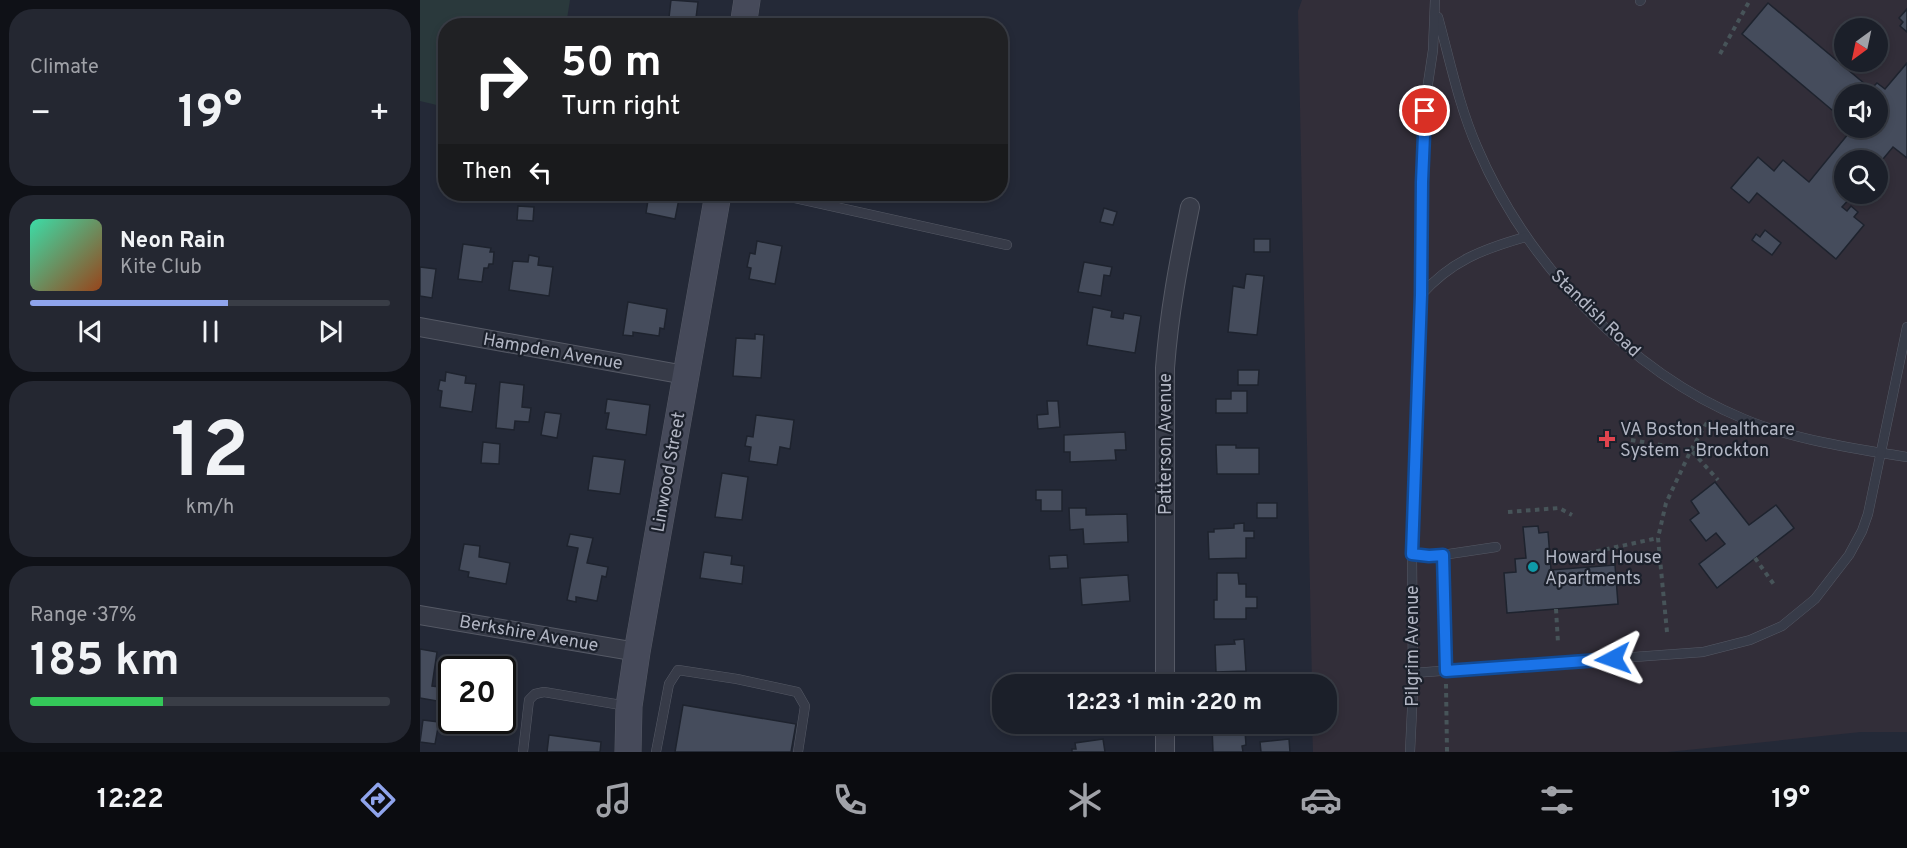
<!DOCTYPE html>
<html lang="en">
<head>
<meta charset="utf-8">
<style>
  body { margin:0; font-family:Overpass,sans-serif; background:#242731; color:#f1f3f6; height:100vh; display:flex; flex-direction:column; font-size:22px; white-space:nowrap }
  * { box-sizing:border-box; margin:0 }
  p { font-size:20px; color:#a0a2a8 }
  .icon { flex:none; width:33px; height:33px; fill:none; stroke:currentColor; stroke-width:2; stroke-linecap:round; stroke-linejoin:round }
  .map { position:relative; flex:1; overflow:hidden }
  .side { display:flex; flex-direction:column; gap:9px; padding:9px; background:#0f1117; width:420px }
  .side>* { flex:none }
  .banner { position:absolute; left:18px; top:18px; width:570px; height:183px; border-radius:24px; box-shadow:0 3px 9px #0003,0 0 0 2px #393d46; background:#202124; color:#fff; overflow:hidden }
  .needle { width:39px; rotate:213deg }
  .buttons { position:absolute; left:1414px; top:18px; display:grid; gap:12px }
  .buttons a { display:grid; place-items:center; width:54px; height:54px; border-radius:50%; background:#1b1f29; box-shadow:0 3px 9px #0003,0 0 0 2px #393d46; font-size:30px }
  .speed { position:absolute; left:18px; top:656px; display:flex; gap:12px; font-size:30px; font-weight:700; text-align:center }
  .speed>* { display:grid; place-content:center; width:78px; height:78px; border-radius:50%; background:#1b1f29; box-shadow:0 3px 9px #0003,0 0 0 2px #393d46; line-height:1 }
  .speed .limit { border:3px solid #111; border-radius:9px; background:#fff; color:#111 }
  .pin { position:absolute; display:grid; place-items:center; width:51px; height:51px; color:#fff; margin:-26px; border:3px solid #fff; border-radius:50%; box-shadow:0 2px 6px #0007 }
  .me { position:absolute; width:66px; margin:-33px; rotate:266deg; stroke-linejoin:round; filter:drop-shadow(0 0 4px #0008) }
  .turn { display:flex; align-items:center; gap:21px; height:126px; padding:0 24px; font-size:27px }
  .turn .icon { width:78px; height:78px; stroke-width:2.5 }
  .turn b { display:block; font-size:42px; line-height:51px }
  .then { display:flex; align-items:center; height:57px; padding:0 24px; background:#0003; gap:12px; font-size:22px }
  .big { font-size:45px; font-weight:700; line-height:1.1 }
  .side .widget { flex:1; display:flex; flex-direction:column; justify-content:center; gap:9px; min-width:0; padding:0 21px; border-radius:24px; background:#242731 }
  .side .dial { align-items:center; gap:0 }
  .dial b { font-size:78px; line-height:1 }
  .song { display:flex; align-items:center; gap:18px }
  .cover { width:72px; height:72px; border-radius:9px; background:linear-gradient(135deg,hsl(160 70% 55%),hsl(20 70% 35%)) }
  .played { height:6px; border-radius:3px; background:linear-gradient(90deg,#8fa4ec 55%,#393d46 55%) }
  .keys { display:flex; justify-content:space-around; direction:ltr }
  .heat { display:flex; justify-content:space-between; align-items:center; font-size:33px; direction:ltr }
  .charge { height:9px; border-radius:4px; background:linear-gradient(90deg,#34c759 37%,#393d46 0) }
  .trip { position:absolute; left:572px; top:674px; width:345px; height:60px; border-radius:24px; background:#1b1f29; box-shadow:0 3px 9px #0003,0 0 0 2px #393d46; font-weight:700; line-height:60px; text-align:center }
  .menu { display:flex; height:96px; justify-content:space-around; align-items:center; background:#0b0c10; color:#a0a2a8 }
  .menu .icon { width:42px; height:42px }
  .menu .current { color:#8fa4ec }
  .menu b { font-size:27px; color:#f1f3f6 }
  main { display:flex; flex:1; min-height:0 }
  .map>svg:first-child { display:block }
  .medical { fill:#322e39; fill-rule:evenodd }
  .green { fill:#2a393c }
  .building { fill:#454c5c; stroke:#1e232e; stroke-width:1.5 }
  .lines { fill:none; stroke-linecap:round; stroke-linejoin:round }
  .lane-casing { stroke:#555965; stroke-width:10 }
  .street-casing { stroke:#555965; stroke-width:20 }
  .secondary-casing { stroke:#555965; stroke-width:27 }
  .path { stroke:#475459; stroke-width:4; stroke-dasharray:4.5 4.5; stroke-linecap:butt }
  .lane { stroke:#373b48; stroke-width:9 }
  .street { stroke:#373b48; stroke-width:18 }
  .secondary { stroke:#464a5a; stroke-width:26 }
  .route-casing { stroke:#114b97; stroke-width:15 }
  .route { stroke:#1a73e8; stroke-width:10 }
  .health-dot { fill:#e0444e; stroke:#1c212c; stroke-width:2 }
  .culture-dot { fill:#0f9aa8; stroke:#1c212c; stroke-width:2 }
  .labels { text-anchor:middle; stroke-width:4.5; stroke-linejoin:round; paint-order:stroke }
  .street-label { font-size:18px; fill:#b2b6c4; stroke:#1c212c }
  .poi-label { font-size:18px; fill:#b2b6c4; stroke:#1c212c; text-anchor:start }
</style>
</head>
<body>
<main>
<section class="side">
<div class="widget"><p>Climate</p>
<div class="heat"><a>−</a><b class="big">19°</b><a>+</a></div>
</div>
<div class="widget">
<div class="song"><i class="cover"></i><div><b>Neon Rain</b><p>Kite Club</p></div></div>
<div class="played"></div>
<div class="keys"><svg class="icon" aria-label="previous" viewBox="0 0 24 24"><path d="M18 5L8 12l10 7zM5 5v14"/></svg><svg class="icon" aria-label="pause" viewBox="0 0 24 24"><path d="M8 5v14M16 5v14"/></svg><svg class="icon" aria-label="next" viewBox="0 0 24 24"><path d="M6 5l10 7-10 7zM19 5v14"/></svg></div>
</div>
<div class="widget dial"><b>12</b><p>km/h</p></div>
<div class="widget"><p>Range · 37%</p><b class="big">185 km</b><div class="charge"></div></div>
</section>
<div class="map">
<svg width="1487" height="752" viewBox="0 0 1487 752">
  <rect width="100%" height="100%" fill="#242937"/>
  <path class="medical" d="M882,0H1487V732H1441L1248,752H893L892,723H906V684H892L878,11ZM1425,28H1458V62H1425ZM1425,94H1458V128H1425ZM1425,160H1458V194H1425Z"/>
  <polygon class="green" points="0,0 150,0 146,25 26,26 25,107 0,101"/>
  <g class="building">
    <polygon points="251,0 278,2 275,26 248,26"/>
    <polygon points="1348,3 1451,89 1457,83 1465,89 1487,63 1487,158 1473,147 1458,165 1458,160 1425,160 1425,194 1434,194 1422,207 1427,211 1431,206 1438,212 1434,217 1444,225 1416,259 1337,193 1329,203 1311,188 1338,157 1354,171 1363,160 1389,182 1433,128 1458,128 1458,94 1425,94 1425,121 1322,34"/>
    <polygon points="1487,9 1487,32 1480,26 1483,22 1479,18"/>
    <polygon points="229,194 260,194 255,219 226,213"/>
    <polygon points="98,206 114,207 113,221 97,220"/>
    <polygon points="684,208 697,212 693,225 680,222"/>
    <polygon points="1345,230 1361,243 1352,255 1332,240 1336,234 1340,237"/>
    <rect x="834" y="239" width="16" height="13"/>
    <polygon points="337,241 362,246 355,284 329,279 331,268 327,267 330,253 335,254"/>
    <polygon points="43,244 71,248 70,252 74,252 73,264 69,264 68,268 64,268 62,282 38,279"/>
    <polygon points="109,255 119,257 118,265 133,267 129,296 89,290 93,261 108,262"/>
    <polygon points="664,262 692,267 690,276 684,275 681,296 658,292"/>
    <polygon points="0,267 16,269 12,298 0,296"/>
    <polygon points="826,274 844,276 837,335 808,332 813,286 824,288"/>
    <polygon points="208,302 247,309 244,329 240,328 239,336 213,332 213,336 203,335"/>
    <polygon points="673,307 692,311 691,317 703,319 704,313 721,316 715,353 667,345"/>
    <polygon points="335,334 344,335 341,378 313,376 316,338 335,339"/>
    <polygon points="818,370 839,370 838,385 818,385"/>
    <polygon points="26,372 46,376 45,383 56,384 52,412 20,407 22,391 18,390 20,380 25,381"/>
    <polygon points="80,382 104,385 102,407 111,408 109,422 95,421 94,430 76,428"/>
    <polygon points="811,391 827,391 827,413 796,413 796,399 811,399"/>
    <polygon points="187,399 230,405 226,435 186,429 189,413 185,413"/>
    <polygon points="627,401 638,401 640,427 618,429 617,415 628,414"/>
    <polygon points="125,412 141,414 137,438 121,435"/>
    <polygon points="336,415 374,420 370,449 360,447 357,465 329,461 331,447 325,446 327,436 333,437"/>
    <polygon points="705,432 706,450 695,450 696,460 650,462 650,452 644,452 644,435"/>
    <polygon points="63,442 80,444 79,464 61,463"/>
    <polygon points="796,445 816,445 816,448 839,448 839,474 797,474"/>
    <polygon points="173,456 205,460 200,494 168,490"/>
    <polygon points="302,473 328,477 322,520 295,517"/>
    <polygon points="1295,482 1329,525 1356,505 1374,528 1297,588 1279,564 1305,544 1296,533 1286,541 1270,520 1279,513 1271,501"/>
    <polygon points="616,490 642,490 642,511 621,511 621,500 616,500"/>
    <rect x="837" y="503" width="20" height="15"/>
    <polygon points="649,508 666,508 666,515 707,514 708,542 664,544 663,529 650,530"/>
    <polygon points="824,523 824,531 834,531 834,538 826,538 826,558 789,559 788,532 794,532 794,529 814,528 814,524"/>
    <polygon points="1118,526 1119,533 1128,532 1131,570 1195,565 1198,604 1087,613 1084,573 1096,572 1095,559 1106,558 1103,527"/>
    <polygon points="150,534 173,538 167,563 188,567 186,577 182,576 177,601 156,597 156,602 147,600 158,548 147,546"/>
    <polygon points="44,544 60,546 59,557 90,563 86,584 48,577 49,572 39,570"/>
    <polygon points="284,552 312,556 311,564 324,566 322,584 280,578"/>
    <polygon points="647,555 648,568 630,569 629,556"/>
    <polygon points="797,573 818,573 819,584 826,584 826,597 837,597 837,608 826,608 826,619 794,619 794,600 797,600"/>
    <polygon points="708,575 710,601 662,605 660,578"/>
    <polygon points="824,639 826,671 796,672 795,645 815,644 814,640"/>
    <polygon points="0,649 17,652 12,686 20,687 17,701 0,698"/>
    <polygon points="40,662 77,667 77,669 39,669"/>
    <polygon points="715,673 715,684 681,684 680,675"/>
    <polygon points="263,705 376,724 371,752 255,752"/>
    <polygon points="3,720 19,722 15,744 0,742"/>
    <polygon points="803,726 803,732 825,731 826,745 822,746 823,752 793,752 792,727"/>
    <polygon points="129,735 181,742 180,752 127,752"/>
    <polygon points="683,739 685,752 652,752 652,749 656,749 655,743"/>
    <polygon points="869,739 870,752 841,752 840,742"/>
  </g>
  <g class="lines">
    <defs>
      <g id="lane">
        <polyline points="1220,1 1221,0"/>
        <path d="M1018,17C1030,61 1039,106 1057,147C1106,262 1208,371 1324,419C1372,439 1435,449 1487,457"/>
        <polyline points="357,194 587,245"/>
        <path d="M1001,295C1031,261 1063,249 1105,237"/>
        <polyline points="992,554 1009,557 1076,547"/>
        <polyline points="1023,555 1026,671"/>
        <polyline points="993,673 1283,652 1330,640 1362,626 1395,599 1429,555 1442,531 1448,514 1487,327"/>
        <polyline points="103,752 109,700 115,694 124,692 207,706"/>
        <polyline points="236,752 249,684 258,670 317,679 377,692 385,706 378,752"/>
        <polyline points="990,752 993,689 992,554 1001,295 1002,181 1007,90 1013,50 1015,0"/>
      </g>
      <g id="street">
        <polyline points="0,327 265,375"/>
        <polyline points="0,615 217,652"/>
        <path d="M745,684V368C749,313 759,261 770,207"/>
        <polyline points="745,723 745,752"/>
      </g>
      <g id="secondary">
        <polyline points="323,26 327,0"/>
        <polyline points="208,752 209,706 217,652 298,194"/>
      </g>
    </defs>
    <use href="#lane" class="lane-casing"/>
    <use href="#street" class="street-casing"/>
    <use href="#secondary" class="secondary-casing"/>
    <g class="path">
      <polyline points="1300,54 1330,0"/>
      <polyline points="1211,440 1271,450 1298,480"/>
      <polyline points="1088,512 1139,508 1152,515"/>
      <polyline points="1150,557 1238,538"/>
      <polyline points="1335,558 1355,586"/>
      <polyline points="1136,609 1138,643"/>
      <polyline points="1247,632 1238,538 1246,503 1271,450 1289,419"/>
      <polyline points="1026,684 1027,752"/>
    </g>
    <use href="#lane" class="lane"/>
    <use href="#street" class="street"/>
    <use href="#secondary" class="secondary"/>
  </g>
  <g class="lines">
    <defs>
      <polyline id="route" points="1005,111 1002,182 1001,295 992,554 1009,556 1023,555 1026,671 1193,659"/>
    </defs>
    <use href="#route" class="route-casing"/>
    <use href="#route" class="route"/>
  </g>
  <path class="health-dot" d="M1184 430h6v6h6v6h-6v6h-6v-6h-6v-6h6z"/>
  <circle class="culture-dot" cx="1113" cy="567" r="6"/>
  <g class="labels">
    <g class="street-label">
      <text transform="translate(1176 313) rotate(44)" y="6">Standish Road</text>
      <text transform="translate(133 351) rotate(10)" y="6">Hampden Avenue</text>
      <text transform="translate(745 444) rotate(-90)" y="6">Patterson Avenue</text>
      <text transform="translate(248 472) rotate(-80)" y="6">Linwood Street</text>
      <text transform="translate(109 633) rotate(10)" y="6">Berkshire Avenue</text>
      <text transform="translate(992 646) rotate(-90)" y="6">Pilgrim Avenue</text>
    </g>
    <g class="poi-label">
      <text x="1200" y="435">VA Boston Healthcare<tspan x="1200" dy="21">System - Brockton</tspan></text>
      <text x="1125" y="563">Howard House<tspan x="1125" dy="21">Apartments</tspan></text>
    </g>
  </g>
</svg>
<div class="buttons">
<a><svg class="needle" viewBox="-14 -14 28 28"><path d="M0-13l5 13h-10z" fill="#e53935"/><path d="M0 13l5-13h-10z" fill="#a0a2a8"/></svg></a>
<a><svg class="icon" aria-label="sound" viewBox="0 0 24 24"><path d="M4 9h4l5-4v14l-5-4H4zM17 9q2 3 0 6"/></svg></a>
<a><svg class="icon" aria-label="search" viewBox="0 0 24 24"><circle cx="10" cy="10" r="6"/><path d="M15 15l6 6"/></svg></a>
</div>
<div class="speed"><div class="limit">20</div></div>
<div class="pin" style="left:1005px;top:111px;background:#d93025"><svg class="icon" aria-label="arrive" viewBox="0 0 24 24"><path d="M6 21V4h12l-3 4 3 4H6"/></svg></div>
<svg class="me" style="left:1193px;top:659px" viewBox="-20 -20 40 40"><path d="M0-17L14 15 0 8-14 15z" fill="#1a73e8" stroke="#fff" stroke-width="4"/></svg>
<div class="trip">12:23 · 1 min · 220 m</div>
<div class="banner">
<div class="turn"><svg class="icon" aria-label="right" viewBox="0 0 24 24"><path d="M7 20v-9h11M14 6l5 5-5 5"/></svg><div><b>50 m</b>Turn right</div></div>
<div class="then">Then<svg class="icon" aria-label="left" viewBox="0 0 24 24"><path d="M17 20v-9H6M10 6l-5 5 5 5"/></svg></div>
</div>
</div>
</main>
<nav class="menu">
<b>12:22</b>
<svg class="icon current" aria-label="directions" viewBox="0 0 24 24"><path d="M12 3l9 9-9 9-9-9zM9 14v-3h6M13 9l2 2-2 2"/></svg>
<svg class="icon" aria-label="music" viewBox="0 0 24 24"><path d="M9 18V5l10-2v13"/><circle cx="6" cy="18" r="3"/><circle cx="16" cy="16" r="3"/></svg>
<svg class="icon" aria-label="phone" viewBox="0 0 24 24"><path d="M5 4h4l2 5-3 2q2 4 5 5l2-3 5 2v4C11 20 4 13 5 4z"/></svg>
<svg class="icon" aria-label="climate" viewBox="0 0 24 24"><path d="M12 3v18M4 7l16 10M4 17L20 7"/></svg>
<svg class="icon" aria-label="car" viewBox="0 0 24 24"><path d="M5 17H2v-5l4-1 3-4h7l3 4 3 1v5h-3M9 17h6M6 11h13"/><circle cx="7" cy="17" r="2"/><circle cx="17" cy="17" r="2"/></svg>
<svg class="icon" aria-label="filters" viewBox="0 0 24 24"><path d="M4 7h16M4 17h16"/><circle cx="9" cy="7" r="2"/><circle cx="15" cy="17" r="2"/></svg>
<b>19°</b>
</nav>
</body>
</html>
